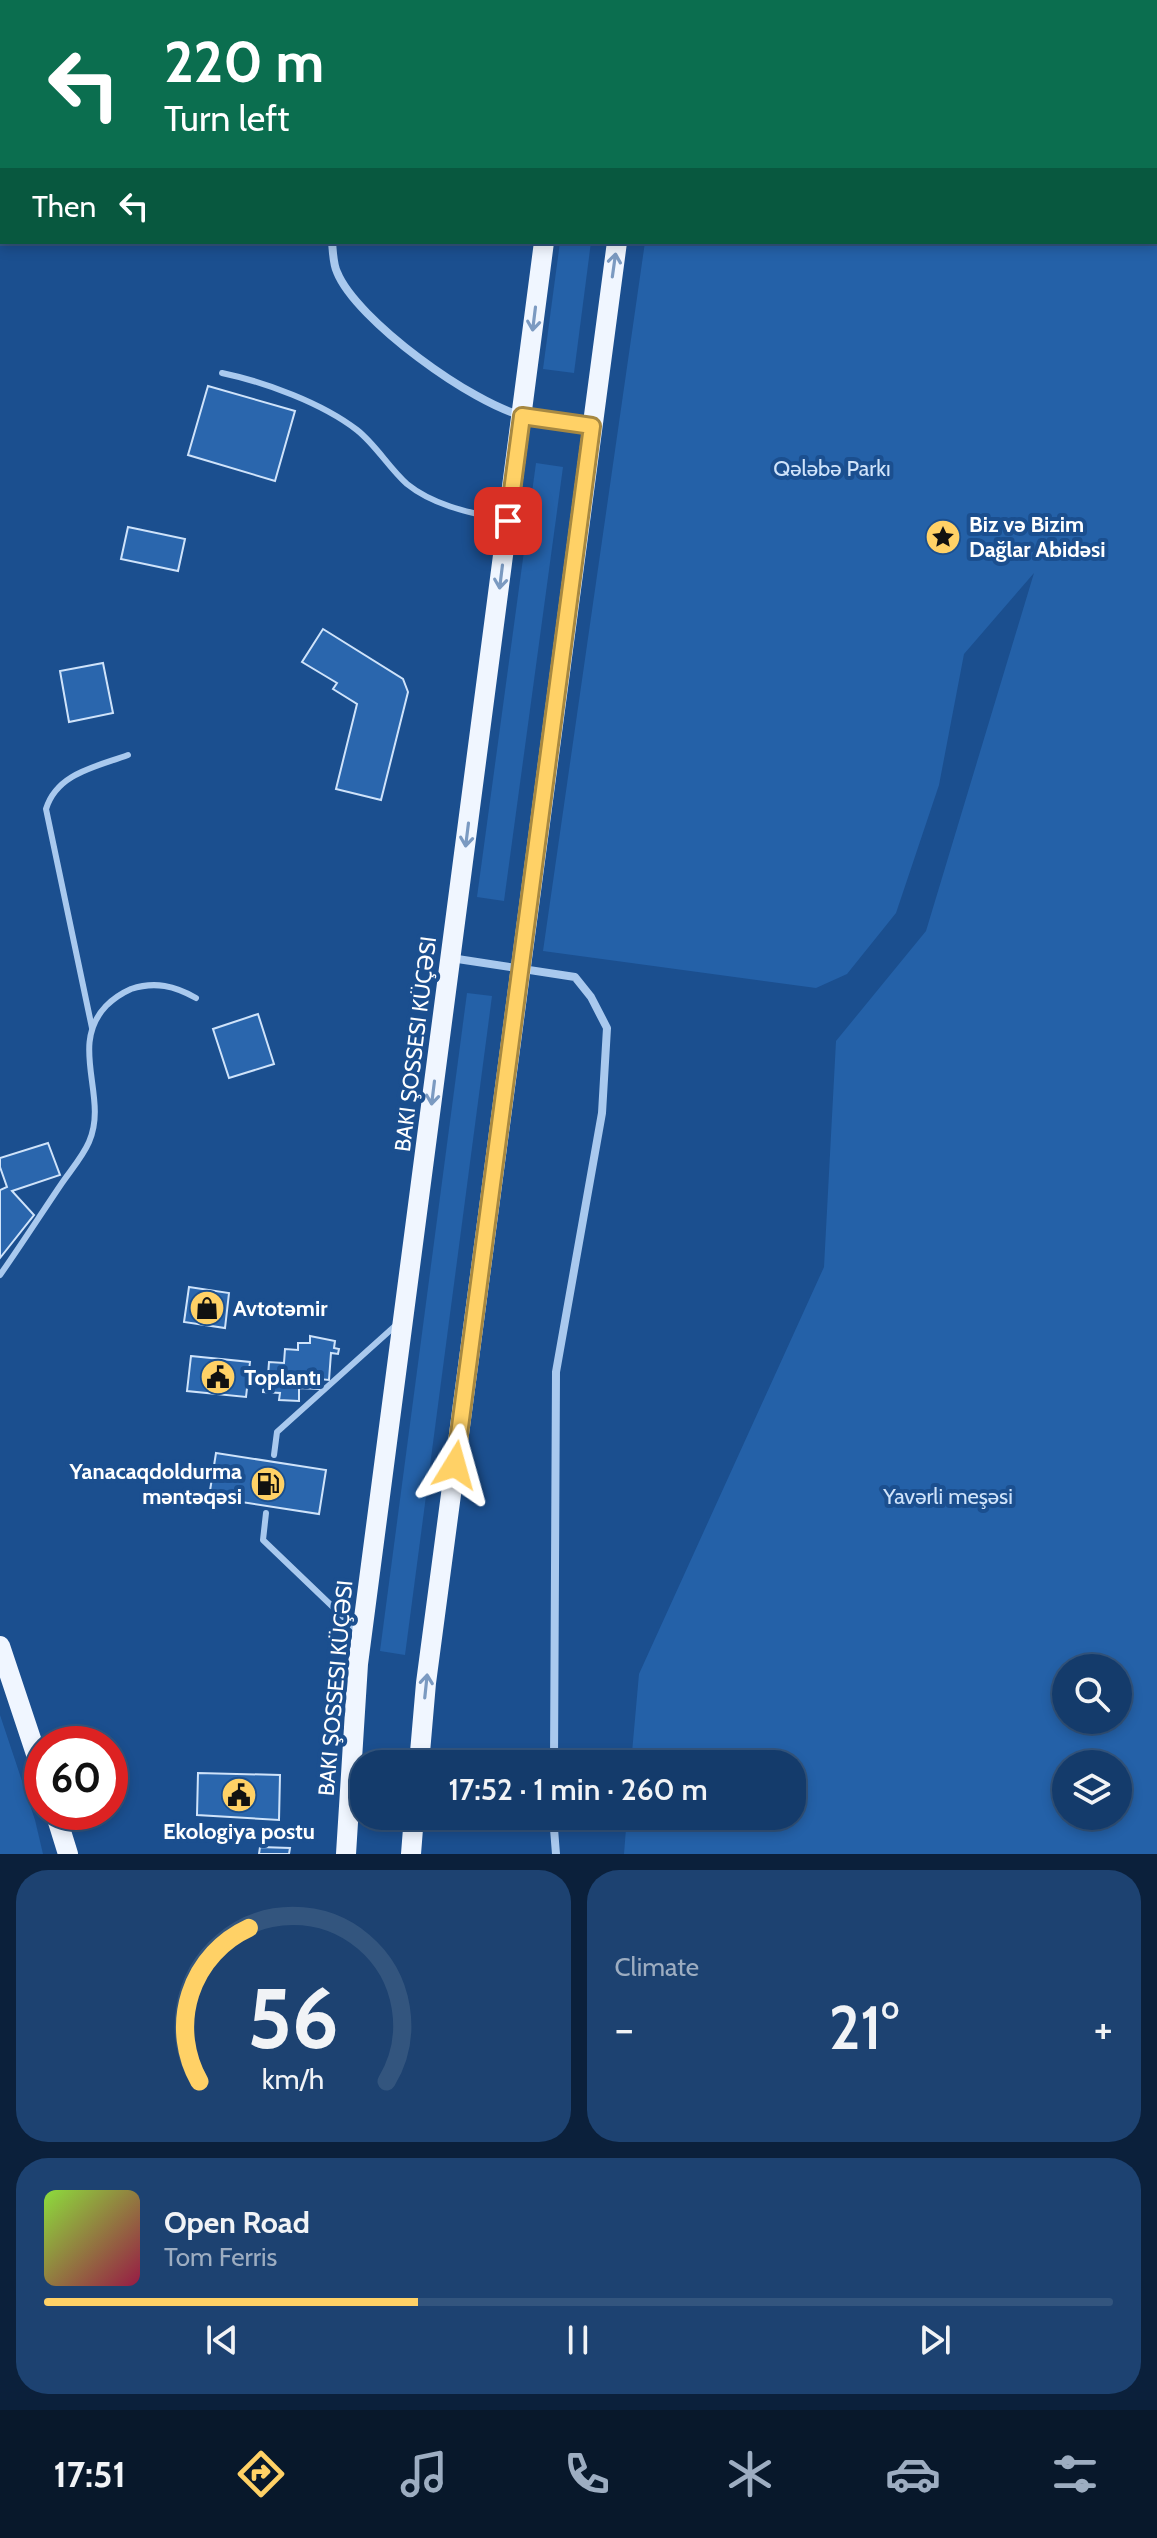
<!DOCTYPE html>
<html lang="en">
<head>
<meta charset="utf-8">
<style>
  body { margin:0; font-family:Cabin,sans-serif; background:#1d4271; color:#f1f3f6; height:100vh; display:flex; flex-direction:column; font-size:30px; white-space:nowrap }
  * { box-sizing:border-box; margin:0 }
  p { font-size:26px; color:#9dadc1 }
  .icon { flex:none; width:44px; height:44px; fill:none; stroke:currentColor; stroke-width:2; stroke-linecap:round; stroke-linejoin:round }
  .map { position:relative; height:1854px; overflow:hidden }
  .panel { display:flex; flex-direction:column; gap:16px; padding:16px; background:#0b203b; flex:1 }
  .panel>* { flex:none }
  .hud { position:absolute; left:0px; top:0px; width:1158px; height:244px; box-shadow:0 4px 12px #0003,0 0 0 2px #33557e; background:#0b6e4f; color:#fff; overflow:hidden }
  .buttons { position:absolute; left:1052px; top:1654px; display:grid; gap:16px }
  .buttons a { display:grid; place-items:center; width:80px; height:80px; border-radius:50%; background:#143b6b; box-shadow:0 4px 12px #0003,0 0 0 2px #33557e; font-size:40px }
  .speed { position:absolute; left:24px; top:1726px; display:flex; gap:16px; font-size:40px; font-weight:700; text-align:center }
  .speed>* { display:grid; place-content:center; width:104px; height:104px; border-radius:50%; background:#143b6b; box-shadow:0 4px 12px #0003,0 0 0 2px #33557e; line-height:1 }
  .speed .limit { border:12px solid #d22; background:#fff; color:#111 }
  .pin { position:absolute; display:grid; place-items:center; width:68px; height:68px; color:#fff; margin:-34px; border-radius:16px; box-shadow:0 4px 12px #0006 }
  .me { position:absolute; width:88px; margin:-44px; rotate:8deg; stroke-linejoin:round; filter:drop-shadow(0 0 6px #0008) }
  .turn { display:flex; align-items:center; gap:28px; height:168px; padding:0 32px; font-size:36px }
  .turn .icon { width:104px; height:104px; stroke-width:2.5 }
  .turn b { display:block; font-size:56px; line-height:68px }
  .then { display:flex; align-items:center; height:76px; padding:0 32px; background:#0003; gap:16px; font-size:30px }
  .big { font-size:60px; font-weight:600; line-height:1.1 }
  .panel .tile { flex:1; display:flex; flex-direction:column; justify-content:center; gap:12px; min-width:0; padding:0 28px; border-radius:32px; background:#1d4271 }
  .panel .dial { align-items:center; gap:0 }
  .dial svg { height:208px; overflow:visible; fill:none; stroke:#33557e; stroke-width:7; stroke-linecap:round; text-anchor:middle }
  .dial text { fill:#f1f3f6; stroke:none }
  .song { display:flex; align-items:center; gap:24px }
  .cover { width:96px; height:96px; border-radius:12px; background:linear-gradient(135deg,hsl(90 70% 55%),hsl(340 70% 35%)) }
  .played { height:8px; border-radius:4px; background:linear-gradient(90deg,#ffd166 35%,#33557e 35%) }
  .keys { display:flex; justify-content:space-around; direction:ltr }
  .heat { display:flex; justify-content:space-between; align-items:center; font-size:44px; direction:ltr }
  .panel .tiles { flex:1; display:grid; gap:16px; grid-template-columns:1fr 1fr }
  .tile:last-child { grid-column:span 2 }
  .trip { position:absolute; left:350px; top:1750px; width:456px; height:80px; border-radius:32px; background:#143b6b; box-shadow:0 4px 12px #0003,0 0 0 2px #33557e; font-weight:600; line-height:80px; text-align:center }
  .dock { display:flex; height:128px; justify-content:space-around; align-items:center; background:#08182b; color:#9dadc1 }
  .dock .icon { width:56px; height:56px }
  .dock .on { color:#ffd166 }
  .dock b { font-size:36px; color:#f1f3f6 }
  .map>svg:first-child { display:block }
  .green { fill:#2461a8; fill-rule:evenodd }
  .building { fill:#2a66ad; stroke:#cfe3fa; stroke-width:2 }
  .lines { fill:none; stroke-linecap:round; stroke-linejoin:round }
  .service { stroke:#a9c9ee; stroke-width:6 }
  .minor { stroke:#a9c9ee; stroke-width:8 }
  .primary { stroke:#f0f6ff; stroke-width:20 }
  .oneway { stroke:#7b9ac1 }
  .route-casing { stroke:#a68842; stroke-width:20 }
  .route { stroke:#ffd166; stroke-width:14 }
  .labels { text-anchor:middle; stroke-width:8; stroke-linejoin:round; paint-order:stroke }
  .park-label { font-size:22px; fill:#cfe3fa; stroke:#1b4f8f }
  .poi-label { font-size:22px; font-weight:bold; fill:#fff; stroke:#1b4f8f; text-anchor:start }
  .street-label { font-size:22px; fill:#fff; stroke:#1b4f8f }
</style>
</head>
<body>
<div class="map">
<svg width="1157" height="1854" viewBox="0 0 1157 1854">
  <rect width="100%" height="100%" fill="#1b4f8f"/>
  <g class="green">
    <path d="M680,0H1157V1854H624L627,1816H792V1764H631L639,1674L824,1267L836,1041L926,931L1034,573L964,654L939,785L896,913L847,974L816,988L543,951L645,242H1156V2H679ZM1066,1668H1118V1720H1066ZM1066,1764H1118V1816H1066Z"/>
    <polygon points="560,242 591,242 574,373 543,369"/>
    <polygon points="536,463 563,467 504,901 477,897"/>
    <polygon points="467,993 492,996 405,1655 380,1651"/>
    <polygon points="0,1715 35,1820 43,1854 0,1854"/>
  </g>
  <g class="building">
    <polygon points="208,386 295,411 275,481 188,455"/>
    <polygon points="128,527 185,539 178,571 121,559"/>
    <polygon points="323,629 403,679 408,692 381,800 336,789 357,704 333,689 337,683 302,662"/>
    <polygon points="103,663 113,713 69,722 60,671"/>
    <polygon points="258,1014 274,1064 229,1078 213,1029"/>
    <polygon points="48,1143 60,1175 12,1191 34,1215 0,1258 0,1190 7,1187 0,1167 0,1158"/>
    <polygon points="189,1287 229,1293 225,1328 184,1322"/>
    <polygon points="310,1336 335,1341 334,1348 339,1349 338,1354 331,1353 329,1380 319,1379 319,1389 299,1388 299,1401 279,1400 280,1393 263,1392 264,1376 268,1376 269,1362 284,1363 285,1349 298,1350 298,1343 310,1343"/>
    <polygon points="191,1356 250,1362 246,1397 187,1391"/>
    <polygon points="216,1453 326,1470 319,1514 209,1497"/>
    <polygon points="198,1773 280,1775 279,1820 197,1815"/>
    <polygon points="260,1847 290,1848 289,1854 259,1854"/>
  </g>
  <g class="lines">
    <g class="service">
      <polyline points="482,0 482,2"/>
      <path d="M222,373C265,382 322,403 357,430C376,445 389,468 407,484C434,506 472,513 504,520"/>
      <path d="M92,1028L46,809C57,773 96,767 128,755"/>
      <path d="M0,1275C21,1245 41,1214 62,1183C71,1170 83,1156 89,1142C109,1097 68,1046 106,1006C113,999 122,993 131,989C155,981 175,986 196,998"/>
      <polyline points="274,1455 277,1432 395,1326"/>
      <polyline points="266,1513 263,1540 359,1632"/>
    </g>
    <g class="minor">
      <polyline points="331,2 331,0"/>
      <path d="M332,242C333,251 333,264 337,272C356,320 474,405 524,416C546,421 569,423 591,426"/>
      <polyline points="451,958 575,977 591,997 607,1028 602,1113 556,1372 554,1764"/>
      <polyline points="553,1816 556,1854"/>
    </g>
    <g class="primary">
      <polyline points="576,2 576,0"/>
      <polyline points="649,2 650,0"/>
      <polyline points="0,1646 42,1772"/>
      <polyline points="419,1764 426,1683 617,242"/>
      <polyline points="55,1812 68,1854"/>
      <polyline points="346,1854 358,1664 544,242"/>
      <polyline points="411,1854 414,1816"/>
    </g>
  </g>
  <defs><path id="oneway-shaft" d="M-6 0H5M1.5-3L5.5 0L1.5 3" fill="none" stroke-width="1.6" stroke-linecap="round" stroke-linejoin="round" transform="scale(2)"/></defs>
  <g class="oneway">
    <use href="#oneway-shaft" transform="translate(614 265) rotate(-82)"/>
    <use href="#oneway-shaft" transform="translate(534 319) rotate(97)"/>
    <use href="#oneway-shaft" transform="translate(501 577) rotate(97)"/>
    <use href="#oneway-shaft" transform="translate(467 835) rotate(97)"/>
    <use href="#oneway-shaft" transform="translate(433 1093) rotate(97)"/>
    <use href="#oneway-shaft" transform="translate(426 1686) rotate(-84)"/>
  </g>
  <g class="lines">
    <defs>
      <polyline id="route" points="455,1465 592,426 522,416 508,521"/>
    </defs>
    <use href="#route" class="route-casing"/>
    <use href="#route" class="route"/>
  </g>
  <defs>
    <symbol id="sight-disc" viewBox="-11 -11 22 22"><circle r="9.5" fill="#ffd166" stroke="#1b4f8f"/><path d="M0-6L1.8-2.2L6-1.7L2.9 1.2L3.7 5.4L0 3.3L-3.7 5.4L-2.9 1.2L-6-1.7L-1.8-2.2Z" fill="#111"/></symbol>
    <symbol id="shop-disc" viewBox="-11 -11 22 22"><circle r="9.5" fill="#ffd166" stroke="#1b4f8f"/><path d="M-5-2.5h2.3a2.7 3.5 0 0 1 5.4 0H5L5.5 6h-11ZM-1.5-2.5h3a1.5 2.3 0 0 0-3 0Z" fill="#111"/></symbol>
    <symbol id="civic-disc" viewBox="-11 -11 22 22"><circle r="9.5" fill="#ffd166" stroke="#1b4f8f"/><path d="M-.6-6.5H3V-4.5H.6V-3L4-1V1h2V6H-6V1h2V-1L-.6-3ZM-1.2 2.5V6h2.4V2.5Z" fill="#111"/></symbol>
    <symbol id="fuel-disc" viewBox="-11 -11 22 22"><circle r="9.5" fill="#ffd166" stroke="#1b4f8f"/><path d="M-5.5-6h7V0h2V4h1.3V-2.5L3-4.5l.8-.8L6-3V5H2.5V1h-1V6h-7ZM-4.2-4.7v3.2H.2V-4.7Z" fill="#111"/></symbol>
  </defs>
  <g fill-rule="evenodd">
    <use href="#sight-disc" x="923" y="517" width="40" height="40"/>
    <use href="#shop-disc" x="187" y="1288" width="40" height="40"/>
    <use href="#civic-disc" x="198" y="1357" width="40" height="40"/>
    <use href="#fuel-disc" x="248" y="1464" width="40" height="40"/>
    <use href="#civic-disc" x="219" y="1775" width="40" height="40"/>
  </g>
  <g class="labels">
    <g class="park-label">
      <text x="832" y="476">Qələbə Parkı</text>
      <text x="948" y="1504">Yavərli meşəsi</text>
    </g>
    <g class="poi-label">
      <text x="969" y="532">Biz və Bizim<tspan x="969" dy="25">Dağlar Abidəsi</tspan></text>
      <text x="233" y="1316">Avtotəmir</text>
      <text x="244" y="1385">Toplantı</text>
      <text x="242" y="1479" text-anchor="end">Yanacaqdoldurma<tspan x="242" dy="25">məntəqəsi</tspan></text>
      <text x="239" y="1839" text-anchor="middle">Ekologiya postu</text>
    </g>
    <g class="street-label">
      <text transform="translate(415 1044) rotate(-83)" y="8">BAKI ŞOSSESI KÜÇƏSI</text>
      <text transform="translate(335 1688) rotate(-85)" y="8">BAKI ŞOSSESI KÜÇƏSI</text>
    </g>
  </g>
</svg>
<div class="buttons">
<a><svg class="icon" aria-label="search" viewBox="0 0 24 24"><circle cx="10" cy="10" r="6"/><path d="M15 15l6 6"/></svg></a>
<a><svg class="icon" aria-label="layers" viewBox="0 0 24 24"><path d="M12 4l9 5-9 5-9-5zM3 14l9 5 9-5"/></svg></a>
</div>
<div class="speed"><div class="limit">60</div></div>
<div class="pin" style="left:508px;top:521px;background:#d93025"><svg class="icon" aria-label="arrive" viewBox="0 0 24 24"><path d="M6 21V4h12l-3 4 3 4H6"/></svg></div>
<svg class="me" style="left:455px;top:1465px" viewBox="-20 -20 40 40"><path d="M0-17L14 15 0 8-14 15z" fill="#ffd166" stroke="#fff" stroke-width="4"/></svg>
<div class="trip">17:52 · 1 min · 260 m</div>
<div class="hud">
<div class="turn"><svg class="icon" aria-label="left" viewBox="0 0 24 24"><path d="M17 20v-9H6M10 6l-5 5 5 5"/></svg><div><b>220 m</b>Turn left</div></div>
<div class="then">Then<svg class="icon" aria-label="left" viewBox="0 0 24 24"><path d="M17 20v-9H6M10 6l-5 5 5 5"/></svg></div>
</div>
</div>
<section class="panel">
<div class="tiles">
<div class="tile dial"><svg viewBox="0 0 100 80">
<path d="M14 69A42 42 0 1 1 86 69"/>
<path d="M14 69A42 42 0 0 1 33 10" stroke="#ffd166"/>
<text x="50" y="56" font-size="32" font-weight="700">56</text>
<text x="50" y="72" font-size="11">km/h</text>
</svg></div>
<div class="tile"><p>Climate</p>
<div class="heat"><a>−</a><b class="big">21°</b><a>+</a></div>
</div>
<div class="tile">
<div class="song"><i class="cover"></i><div><b>Open Road</b><p>Tom Ferris</p></div></div>
<div class="played"></div>
<div class="keys"><svg class="icon" aria-label="previous" viewBox="0 0 24 24"><path d="M18 5L8 12l10 7zM5 5v14"/></svg><svg class="icon" aria-label="pause" viewBox="0 0 24 24"><path d="M8 5v14M16 5v14"/></svg><svg class="icon" aria-label="next" viewBox="0 0 24 24"><path d="M6 5l10 7-10 7zM19 5v14"/></svg></div>
</div>
</div>
</section>
<nav class="dock">
<b>17:51</b>
<svg class="icon on" aria-label="directions" viewBox="0 0 24 24"><path d="M12 3l9 9-9 9-9-9zM9 14v-3h6M13 9l2 2-2 2"/></svg>
<svg class="icon" aria-label="music" viewBox="0 0 24 24"><path d="M9 18V5l10-2v13"/><circle cx="6" cy="18" r="3"/><circle cx="16" cy="16" r="3"/></svg>
<svg class="icon" aria-label="phone" viewBox="0 0 24 24"><path d="M5 4h4l2 5-3 2q2 4 5 5l2-3 5 2v4C11 20 4 13 5 4z"/></svg>
<svg class="icon" aria-label="climate" viewBox="0 0 24 24"><path d="M12 3v18M4 7l16 10M4 17L20 7"/></svg>
<svg class="icon" aria-label="car" viewBox="0 0 24 24"><path d="M5 17H2v-5l4-1 3-4h7l3 4 3 1v5h-3M9 17h6M6 11h13"/><circle cx="7" cy="17" r="2"/><circle cx="17" cy="17" r="2"/></svg>
<svg class="icon" aria-label="filters" viewBox="0 0 24 24"><path d="M4 7h16M4 17h16"/><circle cx="9" cy="7" r="2"/><circle cx="15" cy="17" r="2"/></svg>
</nav>
</body>
</html>
